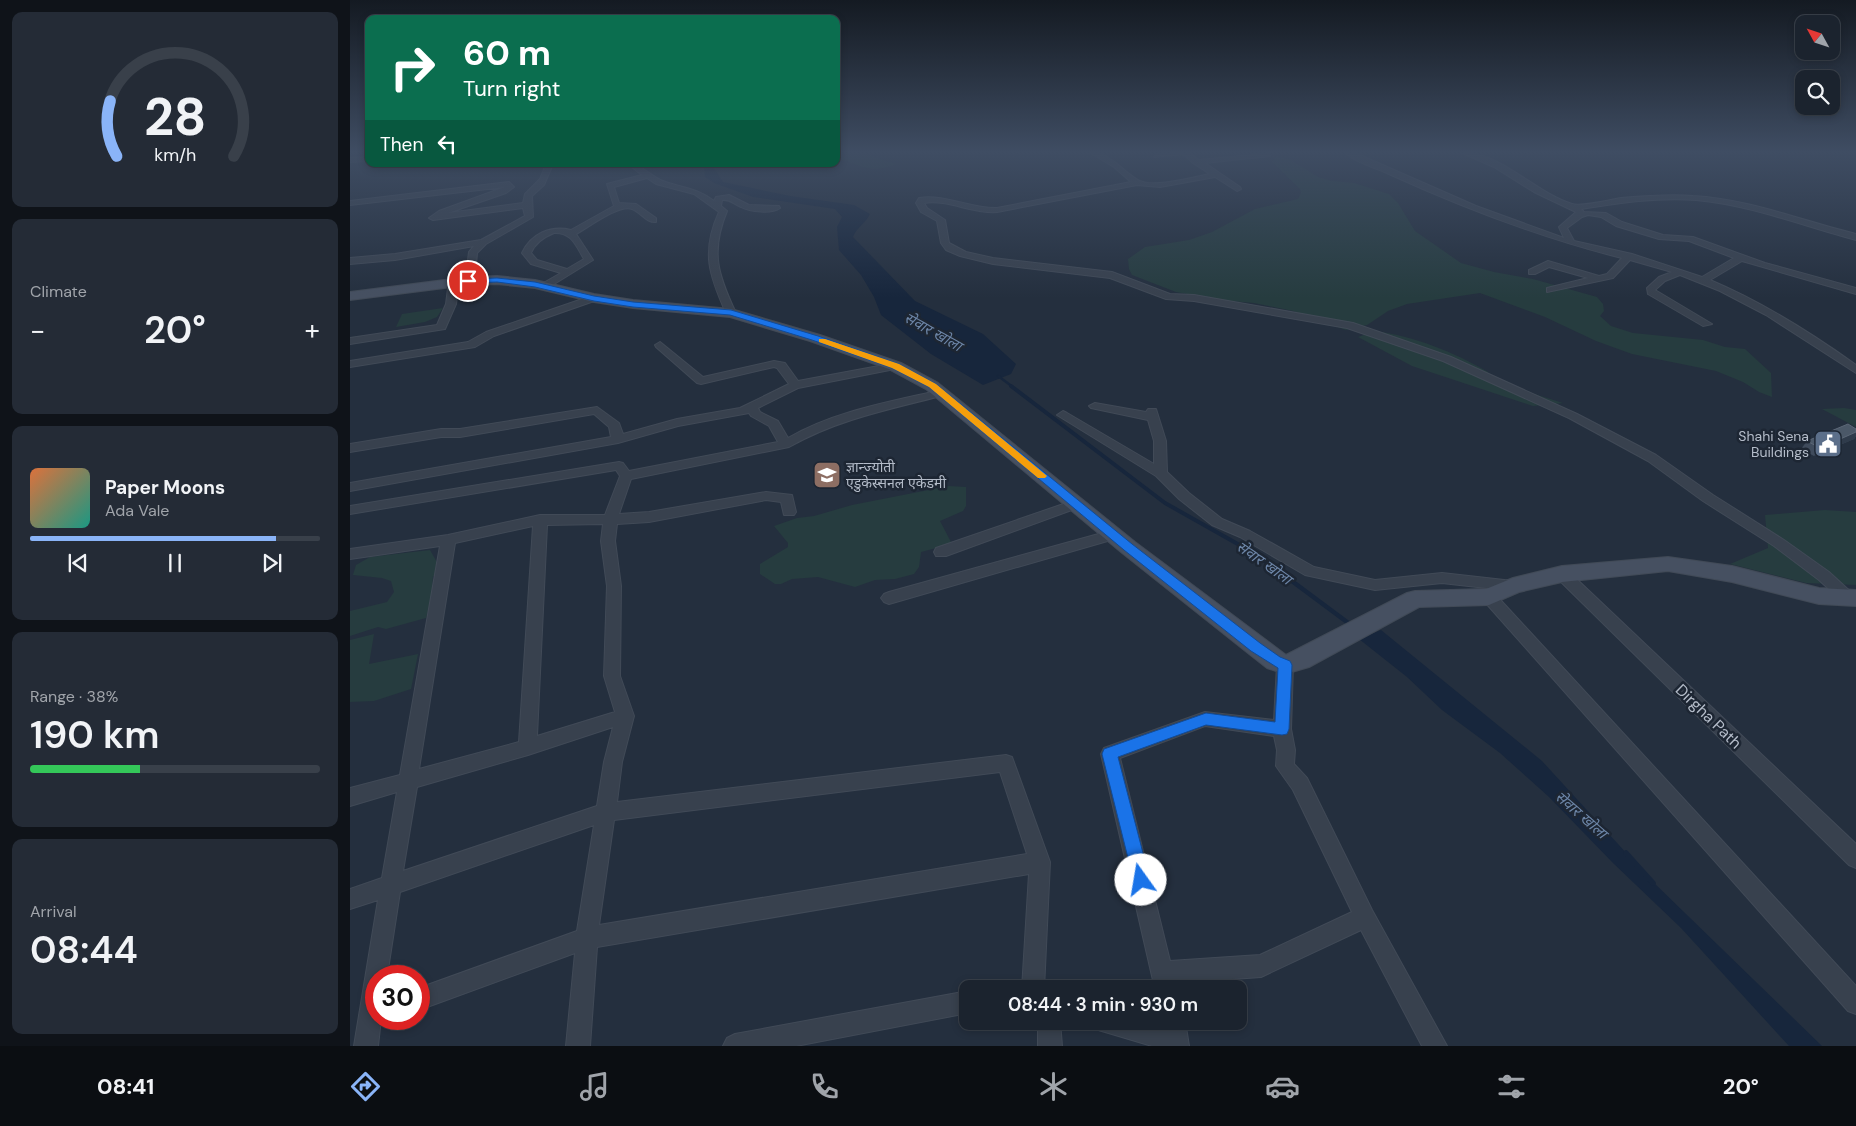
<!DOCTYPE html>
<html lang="en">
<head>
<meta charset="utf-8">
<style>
  body { margin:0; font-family:"DM Sans","Noto Sans Devanagari",sans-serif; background:#242b36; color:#f1f3f6; height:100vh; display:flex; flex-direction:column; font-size:19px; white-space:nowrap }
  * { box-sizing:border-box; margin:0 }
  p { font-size:16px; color:#a0a4aa }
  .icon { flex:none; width:28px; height:28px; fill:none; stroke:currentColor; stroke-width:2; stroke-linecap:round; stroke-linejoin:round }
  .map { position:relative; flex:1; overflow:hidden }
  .side { display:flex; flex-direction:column; gap:12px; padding:12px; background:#0f1319; width:350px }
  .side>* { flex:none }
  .guide { position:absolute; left:15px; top:15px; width:475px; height:152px; border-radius:10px; box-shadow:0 2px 8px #0003,0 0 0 1px #39404a; background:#0b6e4f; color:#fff; overflow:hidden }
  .needle { width:32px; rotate:310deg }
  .buttons { position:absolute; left:1445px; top:15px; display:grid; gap:10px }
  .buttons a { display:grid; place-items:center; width:45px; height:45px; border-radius:10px; background:#1b232e; box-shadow:0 2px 8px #0003,0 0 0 1px #39404a; font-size:25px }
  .speed { position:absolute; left:15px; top:965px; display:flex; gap:10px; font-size:25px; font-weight:700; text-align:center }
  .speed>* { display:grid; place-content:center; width:65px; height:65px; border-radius:50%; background:#1b232e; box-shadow:0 2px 8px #0003,0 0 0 1px #39404a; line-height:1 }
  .speed .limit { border:8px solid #d22; background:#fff; color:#111 }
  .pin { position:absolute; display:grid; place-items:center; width:42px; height:42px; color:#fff; margin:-21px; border:2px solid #fff; border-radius:50%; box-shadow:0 1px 5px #0007 }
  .me { position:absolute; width:55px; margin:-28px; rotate:347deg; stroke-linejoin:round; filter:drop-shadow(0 0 4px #0008) }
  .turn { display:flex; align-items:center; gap:18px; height:105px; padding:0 15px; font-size:22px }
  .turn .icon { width:65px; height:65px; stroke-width:2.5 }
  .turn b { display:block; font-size:35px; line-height:42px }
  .then { display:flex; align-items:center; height:48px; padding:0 15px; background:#0003; gap:10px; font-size:19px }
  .big { font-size:38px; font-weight:600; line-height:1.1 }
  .side .card { flex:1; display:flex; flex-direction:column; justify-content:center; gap:8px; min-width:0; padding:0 18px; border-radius:10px; background:#242b36 }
  .side .dial { align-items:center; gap:0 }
  .dial svg { height:130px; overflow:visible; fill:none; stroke:#39404a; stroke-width:7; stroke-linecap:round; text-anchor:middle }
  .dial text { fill:#f1f3f6; stroke:none }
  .song { display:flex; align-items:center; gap:15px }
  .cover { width:60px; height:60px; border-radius:8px; background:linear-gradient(135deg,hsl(20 70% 55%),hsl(170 70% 35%)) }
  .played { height:5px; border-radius:2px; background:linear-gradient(90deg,#8ab4f8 85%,#39404a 85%) }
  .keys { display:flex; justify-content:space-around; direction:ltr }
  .heat { display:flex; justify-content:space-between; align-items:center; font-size:28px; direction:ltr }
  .charge { height:8px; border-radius:4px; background:linear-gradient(90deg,#34c759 38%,#39404a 0) }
  .trip { position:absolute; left:609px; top:980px; width:288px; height:50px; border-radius:10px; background:#1b232e; box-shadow:0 2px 8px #0003,0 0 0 1px #39404a; font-weight:600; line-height:50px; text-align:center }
  .tab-bar { display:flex; height:80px; justify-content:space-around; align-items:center; background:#0b0e12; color:#a0a4aa }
  .tab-bar .icon { width:35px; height:35px }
  .tab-bar .current { color:#8ab4f8 }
  .tab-bar b { font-size:22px; color:#f1f3f6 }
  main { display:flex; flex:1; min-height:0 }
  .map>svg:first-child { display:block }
  .green { fill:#263c3f }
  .water { fill:#17263c }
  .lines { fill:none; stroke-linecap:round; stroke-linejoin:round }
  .stream-far3 { stroke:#17263c; stroke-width:2.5 }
  .stream-far2 { stroke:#17263c; stroke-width:4 }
  .stream-far1 { stroke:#17263c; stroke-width:4.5 }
  .stream { stroke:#17263c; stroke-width:5.5 }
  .street-casing { stroke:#414a57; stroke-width:2 }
  .secondary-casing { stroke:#414a57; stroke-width:2 }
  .street { fill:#38414e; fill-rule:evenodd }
  .secondary { fill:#465061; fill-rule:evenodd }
  .wall { fill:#3f4b5c }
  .shaded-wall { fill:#2f3b4b }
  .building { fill:#4b5868; stroke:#5c6777 }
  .route { fill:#1a73e8; stroke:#114b97 }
  .slow { fill:#f59e0b }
  .labels { text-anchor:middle; stroke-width:5; stroke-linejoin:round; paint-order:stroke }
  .poi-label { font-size:14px; fill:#b4bcc9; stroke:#1d2633; text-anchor:end }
  .water-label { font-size:15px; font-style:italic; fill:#6d86a8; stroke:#1d2633 }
  .near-street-label { font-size:16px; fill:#b4bcc9; stroke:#1d2633 }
</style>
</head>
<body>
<main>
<section class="side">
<div class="card dial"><svg viewBox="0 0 100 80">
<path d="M14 69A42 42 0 1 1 86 69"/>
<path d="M14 69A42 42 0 0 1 10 35" stroke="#8ab4f8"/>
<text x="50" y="56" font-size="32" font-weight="700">28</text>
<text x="50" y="72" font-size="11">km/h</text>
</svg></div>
<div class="card"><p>Climate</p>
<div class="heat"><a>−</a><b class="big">20°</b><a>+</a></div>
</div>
<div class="card">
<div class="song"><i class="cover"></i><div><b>Paper Moons</b><p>Ada Vale</p></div></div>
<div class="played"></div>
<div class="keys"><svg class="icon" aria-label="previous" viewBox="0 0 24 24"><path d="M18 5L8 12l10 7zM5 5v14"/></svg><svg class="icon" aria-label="pause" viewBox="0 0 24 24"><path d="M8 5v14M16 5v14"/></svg><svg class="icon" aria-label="next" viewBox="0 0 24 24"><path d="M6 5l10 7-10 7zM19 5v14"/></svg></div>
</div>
<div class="card"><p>Range · 38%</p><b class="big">190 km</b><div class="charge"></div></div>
<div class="card"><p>Arrival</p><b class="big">08:44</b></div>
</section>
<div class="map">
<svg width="1506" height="1046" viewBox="0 0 1506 1046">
  <rect width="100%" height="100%" fill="#242f3e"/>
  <g class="green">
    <path d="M486,152H509L546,164C526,174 506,166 488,157Z"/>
    <polygon points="926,156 941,160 968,177 982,181 1004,183 1039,194 1048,203 1065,231 1111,263 1144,272 1183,279 1247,297 1253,304 1254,311 1250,316 1261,326 1283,333 1353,340 1375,347 1395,349 1421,373 1422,397 1409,392 1393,382 1366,371 1282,354 1246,341 1195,317 1130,293 1057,304 1038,311 1017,325 996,330 943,311 904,303 868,300 826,292 782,275 779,269 778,259 795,247 839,240 862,232 905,209 948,199 951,193 950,189 922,162"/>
    <polygon points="93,308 87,317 75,322 46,327 52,314"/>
    <path d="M1025,331C1064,336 1104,352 1138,372L1136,379L1213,403L1183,406L1062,366L1008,337Z"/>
    <polygon points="1494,408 1506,410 1506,427 1472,409"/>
    <polygon points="599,486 616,487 616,506 613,511 590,521 601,542 594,546 571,552 569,567 564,574 545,579 525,580 505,587 468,577 442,579 431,584 425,584 410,574 410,564 438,547 438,543 424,526 447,518 464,516 502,505"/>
    <polygon points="1475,510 1506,512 1506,585 1456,583 1380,564 1418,548 1415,515"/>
    <polygon points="80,550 88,564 85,577 83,576 81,603 76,618 36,629 28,627 0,636 0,611 37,602 44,592 41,581 32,578 3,575 6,565 20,557"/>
    <polygon points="24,634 19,664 68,654 61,689 24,701 0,702 0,640"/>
  </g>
  <g class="water">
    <path d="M354,164H365L364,168L373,182L440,196L504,205L520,214C515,224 507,227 503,237L565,301L633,334L666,364L661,374L633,385L581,354L531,315L524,297L511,275L489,250L487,227L492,217L485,209L403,197L364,183L355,177Z"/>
    <polygon points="1031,630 1192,761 1301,880 1472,1046 1439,1046 1331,928 1263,863 1199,797 1150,753 1092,710 1057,677 1009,639"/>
  </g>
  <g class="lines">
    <polyline class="stream-far3" points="648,376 663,387"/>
    <polyline class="stream-far2" points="661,386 815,503 909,556"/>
    <polyline class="stream-far1" points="907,555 1001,625"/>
    <polyline class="stream" points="1276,853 1303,883"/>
    <defs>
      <g id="street">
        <path d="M739,152C760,152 771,170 788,180C802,189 844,177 860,174L843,163L833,154L804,157L806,154L838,152L849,160L913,154L912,152H918L920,156L855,163L890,187L891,189L887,191L865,177L810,187L787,185L647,212C622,214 598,199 574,203L577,208L595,220L599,243L616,252L643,258L762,272L820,294L844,295L1003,323L1101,357L1227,414L1306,455L1363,495L1434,540L1479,572L1503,594L1506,598L1503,602H1493L1469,580L1424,546L1353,501L1298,461L1219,418L1093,361L997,328L844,301L816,299L760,278L643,264L610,256L596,250L591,243L587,221L571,212L566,203L569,198C596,194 621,209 647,208L781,182L764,167Z"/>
        <path d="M995,152H1003L1126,206L1214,238L1209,227L1226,212L1184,192L1144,167L1110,152C1151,152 1184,192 1222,204C1232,207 1260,200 1271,198C1295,196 1319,194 1343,196C1399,199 1453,221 1506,234V240C1453,226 1401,205 1346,200C1308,197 1269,203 1231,209L1234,212L1256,213L1272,222L1313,235L1343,237L1415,263L1506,288V294L1392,261L1360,280C1412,302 1460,332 1506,365V373L1416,315L1370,291L1330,275L1315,281L1305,290L1362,324L1353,326L1298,294L1297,288L1309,277L1322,272L1280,260L1263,278L1197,292V288L1238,278L1199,267L1185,274H1179V270L1198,261L1249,276L1257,274L1272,258C1191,238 1114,208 1039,174C1026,168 1004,162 995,152ZM1238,215L1251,217L1266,226L1309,239L1339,241L1384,258L1352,277L1282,254L1224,241L1217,228L1232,217Z"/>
        <polygon points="19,157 19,161 0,162 0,158"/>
        <polygon points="196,164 203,164 194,185 182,196 183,217 136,244 127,253 125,277 108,289 106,304 95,329 0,344 0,338 87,325 96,304 98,288 116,276 119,252 124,246 45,260 0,264 0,258 45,254 131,240 175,216 173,208 83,220 79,218 89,211 155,187 0,205 0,201 159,182 164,187 156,193 98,213 173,203 175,194 190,179"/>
        <path d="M278,164C292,164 300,176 313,181C334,189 345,187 364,201L366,197L379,195L399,205L429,206L430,208C422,214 400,212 391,207C383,204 381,199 372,200L371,206L377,211C360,252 368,275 386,313L384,315L376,313C359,275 351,252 369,212L344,194L306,184L297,178L264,187L269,203L286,204L306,218V222C296,223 291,212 282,209C269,204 239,227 226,234L243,260L196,289H190V285L211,273L181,264L172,253C181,234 200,225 221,230L264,206L257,184L292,175ZM204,233C222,232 226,246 234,259L217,269L187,260L181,253C185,243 194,237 204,233Z"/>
        <polygon points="244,295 249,298 247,300 144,336 125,347 0,367 0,361 118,342 136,332"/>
        <path d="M310,342L353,377L424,361L435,363L448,381L545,363L550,366L545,369L448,388L408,408L410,412L428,421L438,438C485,411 539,402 591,390L597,393L595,395C541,409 488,419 439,447L281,479L269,514L299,512L416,492L442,495L446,512L444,515H434L431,502L416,500L299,522L267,524L265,541L271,586L270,676L284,716L272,762L267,802L656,755L662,757L700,862L694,989H672L679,874L247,947L240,1046H216L225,953L69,1010V988L227,931L244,825L50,892L37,976H26V1019H31L28,1046H4L28,900L0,909V889L32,878L47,792L0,806V788L50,775L90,546L0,559V549L98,535L190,515H255L270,476L266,470L0,514V506L269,462L273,463L279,471L428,442L419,426L401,416L399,413L328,426L268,443L0,491V483L261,437L259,427L244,414L110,437H91L0,452V444L91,429H110L247,407L269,423L273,434L327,419L390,408L439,384L427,368L424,367L351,384L347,383L306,347L305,345ZM253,524L251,541L257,586L254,676L265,712L187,736L197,525ZM183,526L169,742L69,769L105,543ZM263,727L254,762L247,806L53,871L67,787L178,755ZM650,772L677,854L249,925L264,820Z"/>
        <polygon points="745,403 796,412 798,409 806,409 816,441 817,472 839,493 872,519 900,531 964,567 1025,580 1092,573 1163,581 1168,582 1170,586 1168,590 1163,591 1092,583 1025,590 955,575 890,537 862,525 829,499 806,476 707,415 713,411 717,413 804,464 804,441 798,420 741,408 739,406"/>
        <polygon points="725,500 732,504 730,507 596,556 586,556 584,552 586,548"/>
        <polygon points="763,530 770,535 768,538 539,604 534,602 531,598 534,594 539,592"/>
        <polygon points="1212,569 1217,570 1506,844 1506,868 1499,865 1207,578 1205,574 1207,570"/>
        <polygon points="1139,591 1144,593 1506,986 1506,1014 1498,1011 1134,601 1131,597 1134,593"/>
        <path d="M935,658L941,660L943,665L941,729L945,750L944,764L957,778L1022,910L1097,1046H1072L1011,930L911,977L826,983L827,989H805L751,754L754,748L855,712L924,720L927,665L929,660ZM855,726L924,736L927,750L926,766L943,790L1002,912L910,955L820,961L770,758Z"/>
        <polygon points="618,991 618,1013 446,1046 373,1046 377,1038 385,1034"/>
        <polygon points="688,1021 710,1021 712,1046 688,1046"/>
        <polygon points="742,1021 800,1021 812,1027 812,1021 835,1021 839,1046 802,1046 745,1029"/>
      </g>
      <polygon id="secondary" points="147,276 185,280 244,294 283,300 381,309 470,335 551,363 588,383 785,542 936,655 1057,593 1065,591 1136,589 1163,578 1212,566 1318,557 1382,566 1469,588 1506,590 1506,606 1469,604 1382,582 1318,571 1212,582 1169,592 1139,605 1069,607 959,667 935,674 917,668 898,653 771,552 576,389 539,369 460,341 380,317 283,308 244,302 185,288 147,284 118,285 0,300 0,292 118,277"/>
    </defs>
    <use href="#street" class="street-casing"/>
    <use href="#secondary" class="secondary-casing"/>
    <use href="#street" class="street"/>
    <use href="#secondary" class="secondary"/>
  </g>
  <polygon class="wall" points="1506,429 1506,436 1504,439 1464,456 1451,449 1457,441"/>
  <polygon class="shaded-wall" points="1506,432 1506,436 1504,439 1464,456 1470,448"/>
  <polygon class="building" points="1498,424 1506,429 1506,432 1470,448 1457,441"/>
  <linearGradient id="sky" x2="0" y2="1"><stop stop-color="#141a22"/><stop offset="0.51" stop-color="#3f4d63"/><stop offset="1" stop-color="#3f4d63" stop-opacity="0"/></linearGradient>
  <rect width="1506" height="298" fill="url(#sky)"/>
  <polygon class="route" points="147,278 185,282 244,296 283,302 381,310 468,336 549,364 586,384 782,544 910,643 930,657 940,661 942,665 939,729 937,734 932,735 856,725 768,757 800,880 797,886 791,889 785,886 752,754 754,749 856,713 925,722 928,668 901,651 774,550 579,387 542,368 462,340 380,315 283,307 244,301 185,287 147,282 118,283 114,281 118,279"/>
  <polygon class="slow" points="469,339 475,339 549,364 586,384 697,476 695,478 688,478 579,387 542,368 469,342"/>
  <defs>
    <symbol id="civic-square" viewBox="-11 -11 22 22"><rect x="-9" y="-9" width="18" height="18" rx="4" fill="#5c6f8a" stroke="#1d2633"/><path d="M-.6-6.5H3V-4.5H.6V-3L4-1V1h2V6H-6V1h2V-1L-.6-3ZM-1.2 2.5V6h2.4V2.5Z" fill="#fff"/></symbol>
    <symbol id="school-square" viewBox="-11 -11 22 22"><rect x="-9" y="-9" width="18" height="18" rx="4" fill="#8d6e63" stroke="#1d2633"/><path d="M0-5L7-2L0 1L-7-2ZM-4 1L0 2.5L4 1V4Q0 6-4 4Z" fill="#fff"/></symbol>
  </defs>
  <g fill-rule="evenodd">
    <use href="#civic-square" x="1462" y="428" width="32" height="32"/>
    <use href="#school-square" x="461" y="459" width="32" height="32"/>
  </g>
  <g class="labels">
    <g class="poi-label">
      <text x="1459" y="441">Shahi Sena<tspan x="1459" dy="16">Buildings</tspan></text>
      <text x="496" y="472" text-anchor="start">ज्ञान्ज्योती<tspan x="496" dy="16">एडुकेस्सनल एकेडमी</tspan></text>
    </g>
    <g class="water-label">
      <text transform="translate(583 332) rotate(29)" y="5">सेवार खोला</text>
      <text transform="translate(914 563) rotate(35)" y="5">सेवार खोला</text>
      <text transform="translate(1231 815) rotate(41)" y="5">सेवार खोला</text>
    </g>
    <g class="near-street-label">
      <text transform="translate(1359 716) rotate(44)" y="6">Dirgha Path</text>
    </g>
  </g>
</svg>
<div class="buttons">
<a><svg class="needle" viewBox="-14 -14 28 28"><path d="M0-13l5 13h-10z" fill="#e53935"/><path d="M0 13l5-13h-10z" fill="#a0a4aa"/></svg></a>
<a><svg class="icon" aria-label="search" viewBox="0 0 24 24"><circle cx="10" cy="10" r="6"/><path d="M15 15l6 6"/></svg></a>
</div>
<div class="speed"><div class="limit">30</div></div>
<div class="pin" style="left:118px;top:281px;background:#d93025"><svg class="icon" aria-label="arrive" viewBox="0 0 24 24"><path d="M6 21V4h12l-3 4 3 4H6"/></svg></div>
<svg class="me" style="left:791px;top:880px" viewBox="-20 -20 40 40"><circle r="19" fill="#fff"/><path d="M0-13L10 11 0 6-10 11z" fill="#1a73e8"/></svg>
<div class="trip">08:44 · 3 min · 930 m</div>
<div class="guide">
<div class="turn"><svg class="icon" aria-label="right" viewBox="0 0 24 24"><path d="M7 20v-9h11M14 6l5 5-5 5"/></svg><div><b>60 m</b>Turn right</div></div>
<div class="then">Then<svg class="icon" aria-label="left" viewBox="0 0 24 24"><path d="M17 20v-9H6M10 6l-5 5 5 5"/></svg></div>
</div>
</div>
</main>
<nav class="tab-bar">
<b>08:41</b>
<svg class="icon current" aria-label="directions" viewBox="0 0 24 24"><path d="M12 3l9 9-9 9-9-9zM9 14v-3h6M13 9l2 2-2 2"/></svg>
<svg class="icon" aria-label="music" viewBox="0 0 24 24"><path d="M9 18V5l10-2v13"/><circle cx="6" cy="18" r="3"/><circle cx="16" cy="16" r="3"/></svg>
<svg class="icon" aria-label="phone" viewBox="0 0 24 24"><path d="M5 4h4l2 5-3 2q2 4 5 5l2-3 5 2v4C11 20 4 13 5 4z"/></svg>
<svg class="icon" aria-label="climate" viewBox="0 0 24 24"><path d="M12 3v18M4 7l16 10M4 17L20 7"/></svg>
<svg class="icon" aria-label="car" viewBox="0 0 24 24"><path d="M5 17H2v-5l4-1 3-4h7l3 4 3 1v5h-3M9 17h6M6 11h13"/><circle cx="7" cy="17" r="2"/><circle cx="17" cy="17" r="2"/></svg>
<svg class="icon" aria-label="filters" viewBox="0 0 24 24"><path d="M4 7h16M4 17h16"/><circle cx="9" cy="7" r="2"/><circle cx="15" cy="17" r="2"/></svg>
<b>20°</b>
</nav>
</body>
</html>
